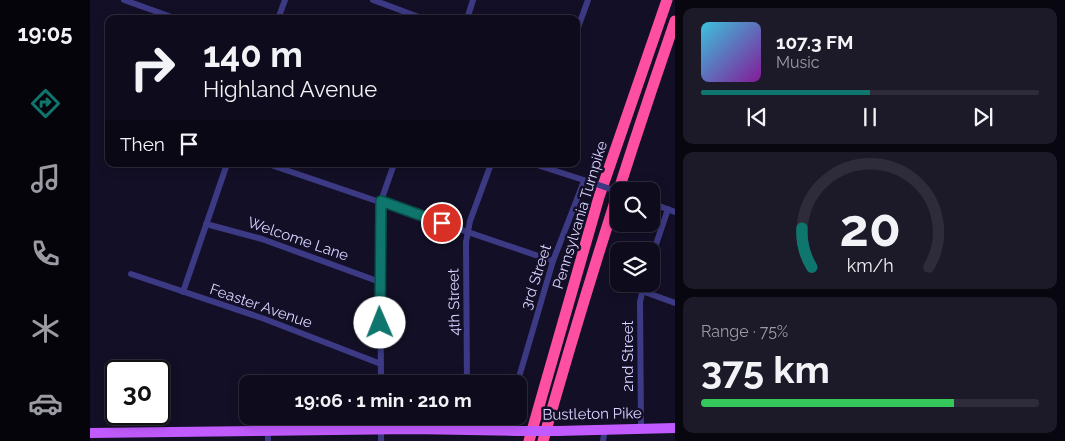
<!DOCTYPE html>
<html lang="en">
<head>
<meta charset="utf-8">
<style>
  body { margin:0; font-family:Raleway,sans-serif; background:#1c1929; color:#f1f3f6; height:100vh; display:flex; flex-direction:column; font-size:19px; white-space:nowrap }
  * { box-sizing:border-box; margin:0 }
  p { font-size:16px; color:#9b9ba3 }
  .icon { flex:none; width:28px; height:28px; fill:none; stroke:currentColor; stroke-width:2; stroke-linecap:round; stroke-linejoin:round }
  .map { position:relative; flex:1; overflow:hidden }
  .side { display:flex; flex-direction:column; gap:8px; padding:8px; background:#08060f; width:390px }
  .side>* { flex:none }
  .hud { position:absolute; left:15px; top:15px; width:475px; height:152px; border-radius:10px; box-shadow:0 2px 12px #0003,0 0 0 1px #2e2b3b; background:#0e0b1c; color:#f1f3f6; overflow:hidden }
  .controls { position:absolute; left:520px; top:182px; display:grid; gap:10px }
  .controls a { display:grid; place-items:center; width:50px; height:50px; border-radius:10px; background:#0e0b1c; box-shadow:0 2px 12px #0003,0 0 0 1px #2e2b3b; font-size:25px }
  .speed { position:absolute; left:15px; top:360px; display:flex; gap:10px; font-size:25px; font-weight:700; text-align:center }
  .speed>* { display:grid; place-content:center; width:65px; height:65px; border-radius:50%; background:#0e0b1c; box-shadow:0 2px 12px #0003,0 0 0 1px #2e2b3b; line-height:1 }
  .speed .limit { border:2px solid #111; border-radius:8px; background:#fff; color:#111 }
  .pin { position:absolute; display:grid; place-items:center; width:42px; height:42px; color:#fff; margin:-21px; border:2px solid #fff; border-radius:50%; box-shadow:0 1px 5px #0007 }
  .me { position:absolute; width:55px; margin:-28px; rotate:359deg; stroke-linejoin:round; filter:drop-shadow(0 0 4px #0008) }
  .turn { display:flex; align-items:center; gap:18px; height:105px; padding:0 15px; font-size:22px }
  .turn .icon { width:65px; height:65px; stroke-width:2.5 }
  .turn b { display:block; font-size:35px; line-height:42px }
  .then { display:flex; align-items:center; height:48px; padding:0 15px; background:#0003; gap:10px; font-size:19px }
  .big { font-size:38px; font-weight:700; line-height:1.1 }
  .side .card { flex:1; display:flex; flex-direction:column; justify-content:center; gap:8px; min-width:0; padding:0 18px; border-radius:10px; background:#1c1929 }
  .side .dial { align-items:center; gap:0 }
  .dial svg { height:130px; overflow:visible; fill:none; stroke:#2e2b3b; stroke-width:7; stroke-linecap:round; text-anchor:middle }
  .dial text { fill:#f1f3f6; stroke:none }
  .song { display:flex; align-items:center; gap:15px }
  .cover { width:60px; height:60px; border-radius:8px; background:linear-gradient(135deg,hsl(190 70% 55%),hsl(290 70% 35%)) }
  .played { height:5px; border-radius:2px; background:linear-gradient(90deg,#0f766e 50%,#2e2b3b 50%) }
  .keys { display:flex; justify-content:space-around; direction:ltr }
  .charge { height:8px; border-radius:4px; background:linear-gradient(90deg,#34c759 75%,#2e2b3b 0) }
  .trip { position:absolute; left:149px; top:375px; width:288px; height:50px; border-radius:10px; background:#0e0b1c; box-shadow:0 2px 12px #0003,0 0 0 1px #2e2b3b; font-weight:700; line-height:50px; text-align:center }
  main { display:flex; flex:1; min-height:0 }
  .tabs { display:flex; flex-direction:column; width:90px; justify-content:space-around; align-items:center; background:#06040b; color:#9b9ba3 }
  .tabs .icon { width:35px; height:35px }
  .tabs .active { color:#0f766e }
  .tabs b { font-size:22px; color:#f1f3f6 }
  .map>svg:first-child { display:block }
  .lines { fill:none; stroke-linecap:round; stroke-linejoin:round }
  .minor { stroke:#3d3a85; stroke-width:6 }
  .primary { stroke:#c25bff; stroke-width:10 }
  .motorway { stroke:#ff4fa3; stroke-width:11 }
  .minor-bridge { stroke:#3d3a85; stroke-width:6 }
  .primary-bridge { stroke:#c25bff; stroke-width:10 }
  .route-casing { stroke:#0a4d48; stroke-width:12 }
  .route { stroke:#0f766e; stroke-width:9 }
  .labels { text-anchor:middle; stroke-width:5; stroke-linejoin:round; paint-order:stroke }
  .street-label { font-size:15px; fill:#d9d4ff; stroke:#130f26 }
</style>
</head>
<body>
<main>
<nav class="tabs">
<b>19:05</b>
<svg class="icon active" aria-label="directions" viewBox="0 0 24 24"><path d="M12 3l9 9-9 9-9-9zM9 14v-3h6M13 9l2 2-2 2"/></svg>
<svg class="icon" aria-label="music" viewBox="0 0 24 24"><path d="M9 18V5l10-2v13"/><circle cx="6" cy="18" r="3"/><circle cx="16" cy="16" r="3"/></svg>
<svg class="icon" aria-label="phone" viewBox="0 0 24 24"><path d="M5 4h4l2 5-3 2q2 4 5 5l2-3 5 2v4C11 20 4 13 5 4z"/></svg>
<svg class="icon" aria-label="climate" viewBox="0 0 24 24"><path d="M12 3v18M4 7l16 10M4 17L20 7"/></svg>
<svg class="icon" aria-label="car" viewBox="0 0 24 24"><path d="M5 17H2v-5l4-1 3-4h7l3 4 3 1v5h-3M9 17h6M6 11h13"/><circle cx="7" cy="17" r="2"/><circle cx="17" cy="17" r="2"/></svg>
</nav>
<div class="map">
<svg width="585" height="441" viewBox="0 0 585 441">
  <rect width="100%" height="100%" fill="#130f26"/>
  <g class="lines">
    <g class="minor">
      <polyline points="34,0 87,19"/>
      <polyline points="283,0 334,19"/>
      <polyline points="188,19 195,0"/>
      <polyline points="377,19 383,0"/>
      <polyline points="486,33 498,0"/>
      <polyline points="178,164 463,261"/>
      <polyline points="444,164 503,183"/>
      <polyline points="561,203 585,212"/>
      <polyline points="116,224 172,239 290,282"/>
      <polyline points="561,259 578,209"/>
      <polyline points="41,274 172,318 291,364"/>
      <polyline points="552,291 585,303"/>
      <polyline points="93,292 137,164"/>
      <polyline points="291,384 290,215 291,201 304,164"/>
      <polyline points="377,384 376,242 380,221 401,164"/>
      <polyline points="427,384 463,261 494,181"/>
      <polyline points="551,428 550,302 554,284"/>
      <polyline points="377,429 377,416"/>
      <polyline points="415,431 418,416"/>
      <polyline points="178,441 178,431"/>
      <polyline points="291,441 291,416"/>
      <polyline points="513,441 515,428"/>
    </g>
    <g class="primary">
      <polyline points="467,431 585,428"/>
      <polyline points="0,433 323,429 427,431"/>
    </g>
    <g class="motorway">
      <polyline points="439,441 509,197 577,0"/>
      <path d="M453,441C493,299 537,160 585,21"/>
    </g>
    <polyline class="minor-bridge" points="503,183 529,192"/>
    <polyline class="primary-bridge" points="427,431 467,431"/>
  </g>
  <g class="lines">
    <defs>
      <polyline id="route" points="290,323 291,201 352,223"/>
    </defs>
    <use href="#route" class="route-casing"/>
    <use href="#route" class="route"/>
  </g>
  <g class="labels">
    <g class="street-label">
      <text transform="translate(490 215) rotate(-73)" y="5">Pennsylvania Turnpike</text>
      <text transform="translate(208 239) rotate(19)" y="5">Welcome Lane</text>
      <text transform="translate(446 277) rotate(-72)" y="5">3rd Street</text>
      <text transform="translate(364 302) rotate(-91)" y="5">4th Street</text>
      <text transform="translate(171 306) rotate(19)" y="5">Feaster Avenue</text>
      <text transform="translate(538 356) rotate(-90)" y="5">2nd Street</text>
      <text transform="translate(502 414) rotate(-1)" y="5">Bustleton Pike</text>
    </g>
  </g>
</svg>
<div class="controls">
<a><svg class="icon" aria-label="search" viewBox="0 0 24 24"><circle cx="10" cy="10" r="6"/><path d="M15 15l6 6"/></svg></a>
<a><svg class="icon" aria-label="layers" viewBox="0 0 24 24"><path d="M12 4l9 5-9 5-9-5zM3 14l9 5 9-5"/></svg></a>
</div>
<div class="speed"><div class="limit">30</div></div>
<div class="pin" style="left:352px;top:223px;background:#d93025"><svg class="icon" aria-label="arrive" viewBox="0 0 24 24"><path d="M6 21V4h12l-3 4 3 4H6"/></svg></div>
<svg class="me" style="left:290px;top:323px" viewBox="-20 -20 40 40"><circle r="19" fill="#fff"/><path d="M0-13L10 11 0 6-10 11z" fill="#0f766e"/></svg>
<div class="trip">19:06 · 1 min · 210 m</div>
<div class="hud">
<div class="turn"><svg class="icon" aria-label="right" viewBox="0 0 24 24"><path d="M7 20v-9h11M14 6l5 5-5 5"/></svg><div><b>140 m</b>Highland Avenue</div></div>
<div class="then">Then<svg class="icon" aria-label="arrive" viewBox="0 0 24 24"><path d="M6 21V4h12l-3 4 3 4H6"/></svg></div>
</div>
</div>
<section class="side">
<div class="card">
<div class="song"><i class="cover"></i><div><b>107.3 FM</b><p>Music</p></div></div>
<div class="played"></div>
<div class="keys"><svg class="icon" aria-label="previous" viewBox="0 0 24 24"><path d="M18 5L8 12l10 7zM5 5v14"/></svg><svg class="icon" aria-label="pause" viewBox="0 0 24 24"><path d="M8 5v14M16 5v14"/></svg><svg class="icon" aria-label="next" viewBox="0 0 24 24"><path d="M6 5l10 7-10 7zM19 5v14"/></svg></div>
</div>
<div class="card dial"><svg viewBox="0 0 100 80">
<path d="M14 69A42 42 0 1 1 86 69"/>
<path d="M14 69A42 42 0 0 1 8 45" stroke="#0f766e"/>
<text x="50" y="56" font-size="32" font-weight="700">20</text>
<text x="50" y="72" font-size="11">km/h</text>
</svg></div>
<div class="card"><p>Range · 75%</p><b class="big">375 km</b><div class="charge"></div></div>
</section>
</main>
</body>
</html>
